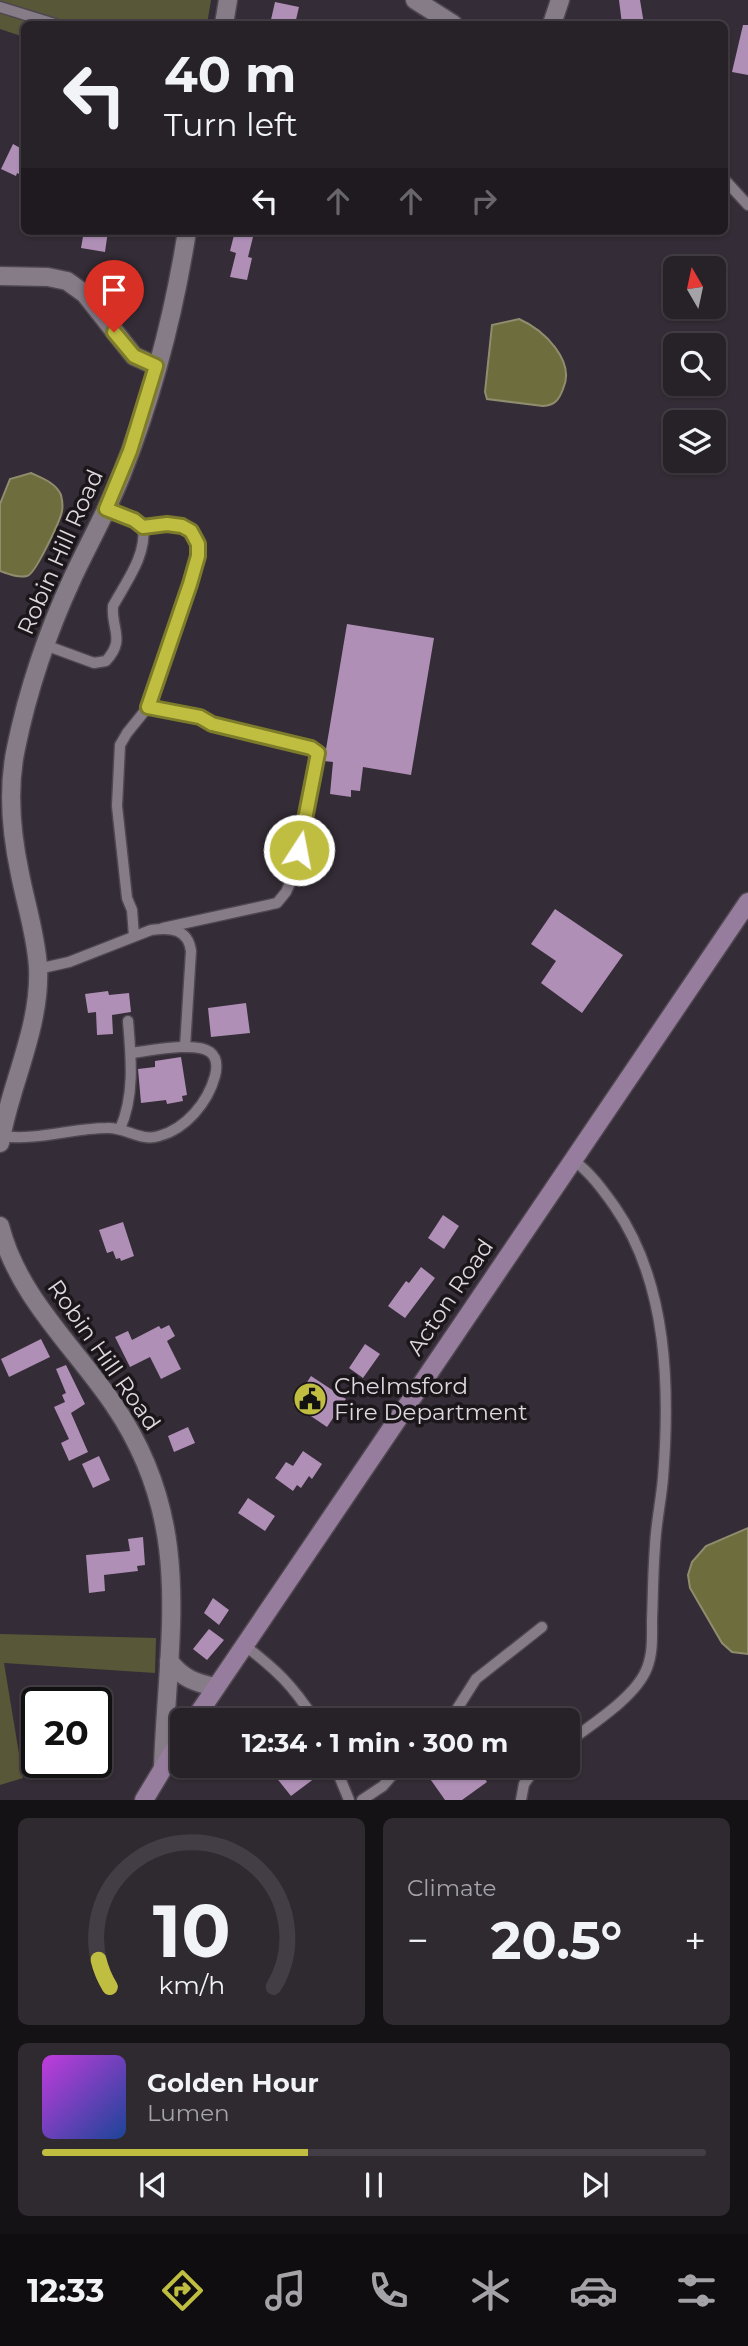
<!DOCTYPE html>
<html lang="en">
<head>
<meta charset="utf-8">
<style>
  body { margin:0; font-family:Montserrat,sans-serif; background:#2f2930; color:#f1f3f6; height:100vh; display:flex; flex-direction:column; font-size:26px; white-space:nowrap }
  * { box-sizing:border-box; margin:0 }
  p { font-size:23px; color:#a4a3a8 }
  .icon { flex:none; width:38px; height:38px; fill:none; stroke:currentColor; stroke-width:2; stroke-linecap:round; stroke-linejoin:round }
  .map { position:relative; height:1800px; overflow:hidden }
  .side { display:flex; flex-direction:column; gap:18px; padding:18px; background:#151216; flex:1 }
  .side>* { flex:none }
  .hud { position:absolute; left:21px; top:21px; width:707px; height:214px; border-radius:10px; box-shadow:0 2px 5px #0004,0 0 0 2px #433e45; background:#272128; color:#f1f3f6; overflow:hidden }
  .needle { width:46px; rotate:351deg }
  .fabs { position:absolute; left:663px; top:256px; display:grid; gap:14px }
  .fabs a { display:grid; place-items:center; width:63px; height:63px; border-radius:10px; background:#272128; box-shadow:0 2px 5px #0004,0 0 0 2px #433e45; font-size:35px }
  .speed { position:absolute; left:21px; top:1687px; display:flex; gap:14px; font-size:35px; font-weight:700; text-align:center }
  .speed>* { display:grid; place-content:center; width:91px; height:91px; border-radius:50%; background:#272128; box-shadow:0 2px 5px #0004,0 0 0 2px #433e45; line-height:1 }
  .speed .limit { border:4px solid #111; border-radius:10px; background:#fff; color:#111 }
  .pin { position:absolute; display:grid; place-items:center; width:60px; height:60px; color:#fff; margin:-72px -30px; border-radius:50% 50% 50% 0; rotate:-45deg; box-shadow:0 0 7px #0007 }
  .pin .icon { rotate:45deg }
  .me { position:absolute; width:77px; margin:-38px; rotate:11deg; stroke-linejoin:round; filter:drop-shadow(0 0 5px #0008) }
  .turn { display:flex; align-items:center; gap:24px; height:147px; padding:0 28px; font-size:32px }
  .turn .icon { width:91px; height:91px; stroke-width:2.5 }
  .turn b { display:block; font-size:49px; line-height:60px }
  .lanes { display:flex; align-items:center; height:66px; padding:0 28px; background:#0003; justify-content:center; gap:35px; direction:ltr }
  .lanes .off { opacity:.35 }
  .big { font-size:52px; font-weight:700; line-height:1.1 }
  .side .widget { flex:1; display:flex; flex-direction:column; justify-content:center; gap:10px; min-width:0; padding:0 24px; border-radius:10px; background:#2f2930 }
  .side .dial { align-items:center; gap:0 }
  .dial svg { height:182px; overflow:visible; fill:none; stroke:#433e45; stroke-width:7; stroke-linecap:round; text-anchor:middle }
  .dial text { fill:#f1f3f6; stroke:none }
  .song { display:flex; align-items:center; gap:21px }
  .cover { width:84px; height:84px; border-radius:10px; background:linear-gradient(135deg,hsl(290 70% 55%),hsl(220 70% 35%)) }
  .played { height:7px; border-radius:4px; background:linear-gradient(90deg,#c0be41 40%,#433e45 40%) }
  .keys { display:flex; justify-content:space-around; direction:ltr }
  .heat { display:flex; justify-content:space-between; align-items:center; font-size:38px; direction:ltr }
  .side .tiles { flex:1; display:grid; gap:18px; grid-template-columns:1fr 1fr }
  .widget:last-child { grid-column:span 2 }
  .trip { position:absolute; left:170px; top:1708px; width:410px; height:70px; border-radius:10px; background:#272128; box-shadow:0 2px 5px #0004,0 0 0 2px #433e45; font-weight:700; line-height:70px; text-align:center }
  .tab-bar { display:flex; height:112px; justify-content:space-around; align-items:center; background:#100d10; color:#a4a3a8 }
  .tab-bar .icon { width:49px; height:49px }
  .tab-bar .on { color:#c0be41 }
  .tab-bar b { font-size:32px; color:#f1f3f6 }
  .map>svg:first-child { display:block }
  .green { fill:#585838 }
  .water { fill:#6d6d3e; stroke:#8f8d6e; stroke-width:2 }
  .building { fill:#af8fb6 }
  .lines { fill:none; stroke-linecap:round; stroke-linejoin:round }
  .lane-casing { stroke:#4e474f; stroke-width:13 }
  .street-casing { stroke:#4e474f; stroke-width:21 }
  .secondary-casing { stroke:#4e474f; stroke-width:21 }
  .lane { stroke:#867c88; stroke-width:10 }
  .street { stroke:#867c88; stroke-width:18 }
  .secondary { stroke:#977d9d; stroke-width:18 }
  .route-casing { stroke:#7d7c2a; stroke-width:18 }
  .route { stroke:#c0be41; stroke-width:12 }
  .labels { text-anchor:middle; stroke-width:7; stroke-linejoin:round; paint-order:stroke }
  .street-label { font-size:23px; fill:#ddd8de; stroke:#1a161a }
  .poi-label { font-size:23px; fill:#ddd8de; stroke:#1a161a; text-anchor:start }
</style>
</head>
<body>
<div class="map">
<svg width="748" height="1800" viewBox="0 0 748 1800">
  <rect width="100%" height="100%" fill="#342c36"/>
  <g class="green">
    <polygon points="0,0 211,0 207,24 24,24 24,37 0,29"/>
    <polygon points="0,1634 156,1638 155,1673 4,1663 23,1778 0,1785"/>
  </g>
  <g class="water">
    <path d="M519,319C544,330 576,361 563,389C559,400 555,405 543,406L487,399L485,392L492,325Z"/>
    <path d="M31,473C42,478 56,483 61,495C62,499 63,506 62,511C60,521 35,575 27,576C18,578 8,574 0,571V504L10,479Z"/>
    <polygon points="748,1528 748,1654 732,1652 722,1643 690,1588 688,1575 692,1562 706,1546"/>
  </g>
  <g class="building">
    <polygon points="619,0 640,0 644,24 622,24"/>
    <polygon points="275,2 299,7 295,24 270,24"/>
    <polygon points="743,25 748,25 748,75 732,72"/>
    <polygon points="13,144 24,150 24,167 21,175 17,173 16,176 1,169"/>
    <polygon points="84,231 108,231 105,252 81,248"/>
    <polygon points="235,231 254,233 248,257 252,258 247,280 230,277 236,253 230,251"/>
    <polygon points="347,624 434,638 411,775 363,767 360,791 351,790 351,797 330,794 333,762 324,761"/>
    <polygon points="555,909 623,955 582,1013 541,983 556,961 531,944"/>
    <polygon points="108,991 109,995 129,993 131,1012 112,1015 113,1034 97,1035 96,1012 88,1013 85,994"/>
    <polygon points="246,1003 250,1033 211,1037 208,1008"/>
    <polygon points="181,1057 187,1095 182,1096 183,1101 167,1104 166,1100 141,1103 138,1069 155,1067 155,1061"/>
    <polygon points="443,1215 459,1226 444,1249 428,1238"/>
    <polygon points="123,1222 134,1256 121,1261 120,1258 116,1259 113,1251 107,1253 99,1230"/>
    <polygon points="421,1267 435,1278 405,1318 388,1306 406,1281 409,1283"/>
    <polygon points="169,1325 175,1336 167,1341 181,1369 161,1379 150,1357 130,1367 115,1337 128,1331 132,1340 159,1326 161,1329"/>
    <polygon points="41,1339 50,1357 9,1377 1,1359"/>
    <polygon points="365,1344 380,1354 363,1378 349,1368"/>
    <polygon points="66,1365 85,1404 71,1413 88,1452 69,1461 61,1443 69,1439 54,1407 65,1402 62,1395 66,1393 56,1369"/>
    <polygon points="311,1376 346,1399 327,1427 293,1404"/>
    <polygon points="188,1427 195,1443 174,1452 168,1436"/>
    <polygon points="303,1451 322,1464 312,1479 309,1476 301,1488 297,1485 293,1491 275,1478 286,1462 293,1466"/>
    <polygon points="99,1456 110,1480 93,1488 82,1464"/>
    <polygon points="248,1498 275,1516 265,1531 238,1513"/>
    <polygon points="143,1537 145,1565 137,1566 138,1571 104,1575 105,1591 89,1593 86,1555 130,1551 128,1539"/>
    <polygon points="213,1598 229,1610 219,1625 204,1613"/>
    <polygon points="209,1629 224,1640 207,1660 193,1649"/>
    <polygon points="278,1766 305,1766 315,1778 291,1796 271,1771"/>
    <polygon points="421,1766 476,1766 487,1782 462,1800 445,1800"/>
  </g>
  <g class="lines">
    <defs>
      <g id="lane">
        <polyline points="0,7 55,24"/>
        <polyline points="724,179 748,205"/>
        <polyline points="106,509 134,521 143,527 168,524 182,526 191,531 198,544 198,556 148,707 127,733 120,745 117,806 127,898 132,910 134,936"/>
        <path d="M45,645L94,663L106,661C126,639 111,630 113,606C126,582 147,555 143,527"/>
        <polyline points="148,707 200,717 212,724 311,748 318,753 294,874 286,892 277,903 163,928"/>
        <path d="M38,969L69,962L151,930C171,927 188,929 191,951L185,1047"/>
        <path d="M120,1129C135,1095 131,1057 128,1021"/>
        <path d="M1,1136C38,1141 72,1128 107,1128C126,1127 140,1142 159,1136C186,1129 208,1102 215,1076C217,1068 218,1058 210,1052C196,1041 149,1051 131,1053"/>
        <path d="M244,1645C277,1670 293,1686 315,1720"/>
        <polyline points="450,1720 476,1679 542,1627"/>
        <path d="M567,1743C592,1724 636,1697 647,1668C653,1653 652,1636 652,1620C653,1596 653,1571 655,1546C656,1523 661,1501 663,1478C670,1388 668,1284 615,1207C603,1190 590,1172 573,1160"/>
        <polyline points="335,1766 349,1800"/>
        <polyline points="362,1800 383,1786 400,1766"/>
        <polyline points="521,1800 524,1784 537,1766"/>
      </g>
      <g id="street">
        <polyline points="415,0 453,24"/>
        <polyline points="224,24 228,0"/>
        <polyline points="552,24 560,0"/>
        <polyline points="0,276 48,277 67,281 85,294 134,356 156,366"/>
        <path d="M0,1143C10,1085 41,1027 38,967C36,935 26,905 20,874C11,832 7,790 16,748C28,689 48,631 73,577C89,543 107,511 121,476C152,398 174,314 187,231"/>
        <path d="M0,1226C18,1297 74,1346 114,1405C195,1524 168,1632 163,1766"/>
        <path d="M169,1661C182,1678 195,1683 216,1687"/>
      </g>
      <g id="secondary">
        <polyline points="194,1720 748,902"/>
        <polyline points="144,1800 182,1737"/>
      </g>
    </defs>
    <use href="#lane" class="lane-casing"/>
    <use href="#street" class="street-casing"/>
    <use href="#secondary" class="secondary-casing"/>
    <use href="#lane" class="lane"/>
    <use href="#street" class="street"/>
    <use href="#secondary" class="secondary"/>
  </g>
  <g class="lines">
    <defs>
      <polyline id="route" points="114,332 134,356 156,366 130,451 106,509 134,520 143,527 167,524 182,526 191,531 198,544 198,556 190,584 148,707 200,717 212,724 311,748 318,753 299,850"/>
    </defs>
    <use href="#route" class="route-casing"/>
    <use href="#route" class="route"/>
  </g>
  <defs>
    <symbol id="civic-disc" viewBox="-11 -11 22 22"><circle r="9.5" fill="#c0be41" stroke="#1a161a"/><path d="M-.6-6.5H3V-4.5H.6V-3L4-1V1h2V6H-6V1h2V-1L-.6-3ZM-1.2 2.5V6h2.4V2.5Z" fill="#111"/></symbol>
  </defs>
  <g fill-rule="evenodd">
    <use href="#civic-disc" x="291" y="1380" width="38" height="38"/>
  </g>
  <g class="labels">
    <g class="street-label">
      <text transform="translate(60 552) rotate(-66)" y="8">Robin Hill Road</text>
      <text transform="translate(450 1297) rotate(-56)" y="8">Acton Road</text>
      <text transform="translate(104 1355) rotate(55)" y="8">Robin Hill Road</text>
    </g>
    <g class="poi-label">
      <text x="334" y="1394">Chelmsford<tspan x="334" dy="26">Fire Department</tspan></text>
    </g>
  </g>
</svg>
<div class="fabs">
<a><svg class="needle" viewBox="-14 -14 28 28"><path d="M0-13l5 13h-10z" fill="#e53935"/><path d="M0 13l5-13h-10z" fill="#a4a3a8"/></svg></a>
<a><svg class="icon" aria-label="search" viewBox="0 0 24 24"><circle cx="10" cy="10" r="6"/><path d="M15 15l6 6"/></svg></a>
<a><svg class="icon" aria-label="layers" viewBox="0 0 24 24"><path d="M12 4l9 5-9 5-9-5zM3 14l9 5 9-5"/></svg></a>
</div>
<div class="speed"><div class="limit">20</div></div>
<div class="pin" style="left:114px;top:332px;background:#d93025"><svg class="icon" aria-label="arrive" viewBox="0 0 24 24"><path d="M6 21V4h12l-3 4 3 4H6"/></svg></div>
<svg class="me" style="left:299px;top:850px" viewBox="-20 -20 40 40"><circle r="17" fill="#c0be41" stroke="#fff" stroke-width="3"/><path d="M0-11L8 9 0 5-8 9z" fill="#fff"/></svg>
<div class="trip">12:34 · 1 min · 300 m</div>
<div class="hud">
<div class="turn"><svg class="icon" aria-label="left" viewBox="0 0 24 24"><path d="M17 20v-9H6M10 6l-5 5 5 5"/></svg><div><b>40 m</b>Turn left</div></div>
<div class="lanes"><svg class="icon" aria-label="left" viewBox="0 0 24 24"><path d="M17 20v-9H6M10 6l-5 5 5 5"/></svg><svg class="icon off" aria-label="ahead" viewBox="0 0 24 24"><path d="M12 20V5M6 11l6-6 6 6"/></svg><svg class="icon off" aria-label="ahead" viewBox="0 0 24 24"><path d="M12 20V5M6 11l6-6 6 6"/></svg><svg class="icon off" aria-label="right" viewBox="0 0 24 24"><path d="M7 20v-9h11M14 6l5 5-5 5"/></svg></div>
</div>
</div>
<section class="side">
<div class="tiles">
<div class="widget dial"><svg viewBox="0 0 100 80">
<path d="M14 69A42 42 0 1 1 86 69"/>
<path d="M14 69A42 42 0 0 1 9 57" stroke="#c0be41"/>
<text x="50" y="56" font-size="32" font-weight="700">10</text>
<text x="50" y="72" font-size="11">km/h</text>
</svg></div>
<div class="widget"><p>Climate</p>
<div class="heat"><a>−</a><b class="big">20.5°</b><a>+</a></div>
</div>
<div class="widget">
<div class="song"><i class="cover"></i><div><b>Golden Hour</b><p>Lumen</p></div></div>
<div class="played"></div>
<div class="keys"><svg class="icon" aria-label="previous" viewBox="0 0 24 24"><path d="M18 5L8 12l10 7zM5 5v14"/></svg><svg class="icon" aria-label="pause" viewBox="0 0 24 24"><path d="M8 5v14M16 5v14"/></svg><svg class="icon" aria-label="next" viewBox="0 0 24 24"><path d="M6 5l10 7-10 7zM19 5v14"/></svg></div>
</div>
</div>
</section>
<nav class="tab-bar">
<b>12:33</b>
<svg class="icon on" aria-label="directions" viewBox="0 0 24 24"><path d="M12 3l9 9-9 9-9-9zM9 14v-3h6M13 9l2 2-2 2"/></svg>
<svg class="icon" aria-label="music" viewBox="0 0 24 24"><path d="M9 18V5l10-2v13"/><circle cx="6" cy="18" r="3"/><circle cx="16" cy="16" r="3"/></svg>
<svg class="icon" aria-label="phone" viewBox="0 0 24 24"><path d="M5 4h4l2 5-3 2q2 4 5 5l2-3 5 2v4C11 20 4 13 5 4z"/></svg>
<svg class="icon" aria-label="climate" viewBox="0 0 24 24"><path d="M12 3v18M4 7l16 10M4 17L20 7"/></svg>
<svg class="icon" aria-label="car" viewBox="0 0 24 24"><path d="M5 17H2v-5l4-1 3-4h7l3 4 3 1v5h-3M9 17h6M6 11h13"/><circle cx="7" cy="17" r="2"/><circle cx="17" cy="17" r="2"/></svg>
<svg class="icon" aria-label="filters" viewBox="0 0 24 24"><path d="M4 7h16M4 17h16"/><circle cx="9" cy="7" r="2"/><circle cx="15" cy="17" r="2"/></svg>
</nav>
</body>
</html>
